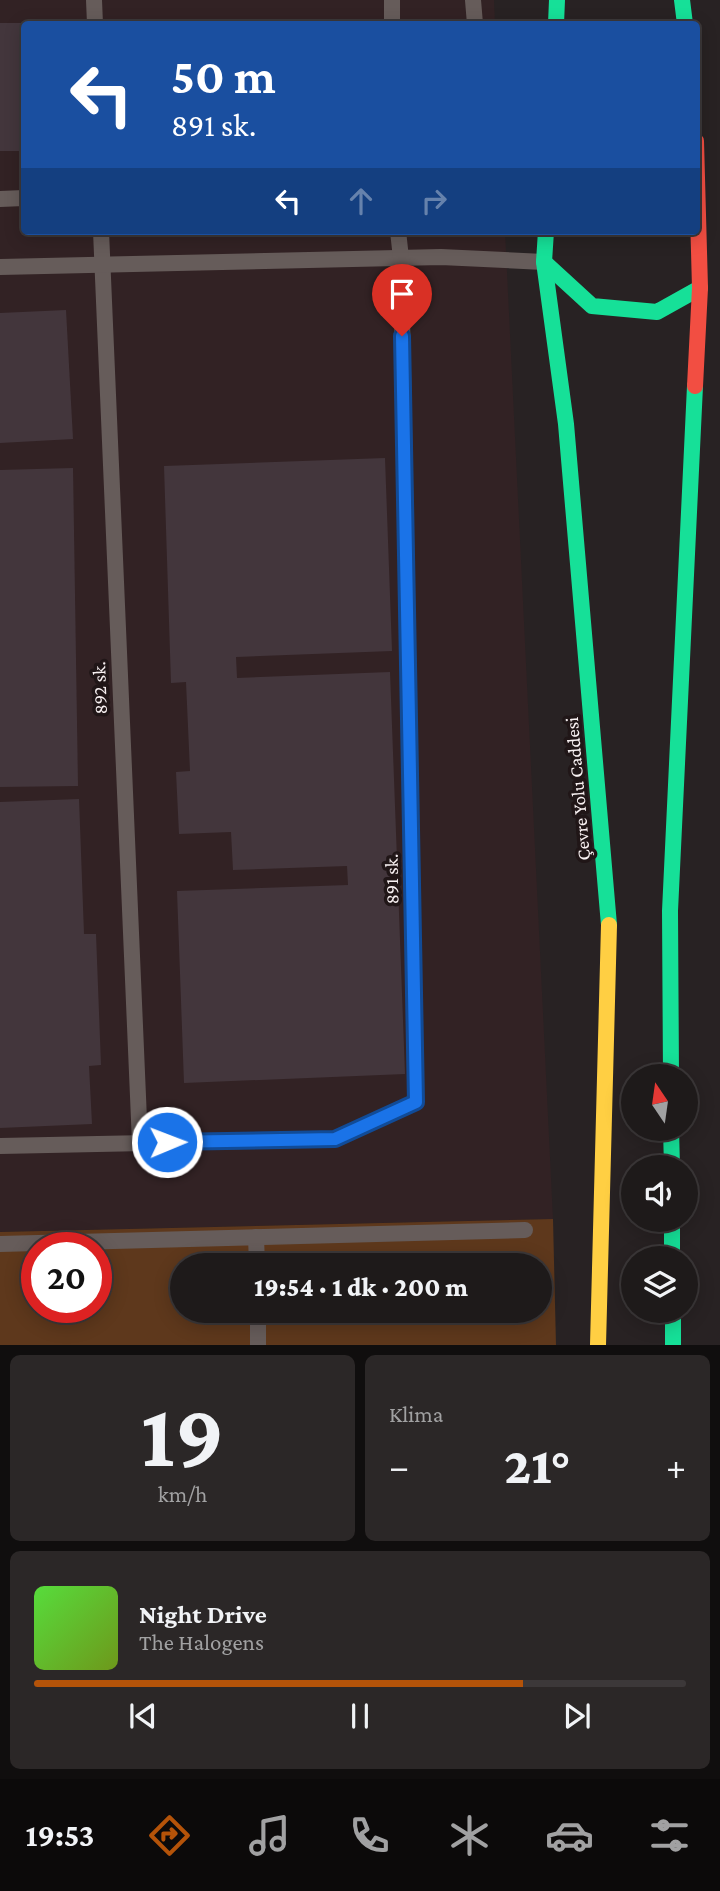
<!DOCTYPE html>
<html lang="tr">
<head>
<meta charset="utf-8">
<style>
  body { margin:0; font-family:"Crimson Pro",serif; background:#2b2727; color:#f1f3f6; height:100vh; display:flex; flex-direction:column; font-size:26px; white-space:nowrap }
  * { box-sizing:border-box; margin:0 }
  p { font-size:23px; color:#a1a1a2 }
  .icon { flex:none; width:38px; height:38px; fill:none; stroke:currentColor; stroke-width:2; stroke-linecap:round; stroke-linejoin:round }
  .map { position:relative; height:1345px; overflow:hidden }
  .panel { display:flex; flex-direction:column; gap:10px; padding:10px; background:#100e0e; flex:1 }
  .panel>* { flex:none }
  .top-card { position:absolute; left:21px; top:21px; width:679px; height:214px; border-radius:7px; box-shadow:0 4px 18px #0003,0 0 0 2px #3c3839; background:#1a4fa0; color:#fff; overflow:hidden }
  .needle { width:46px; rotate:347deg }
  .controls { position:absolute; left:621px; top:1064px; display:grid; gap:14px }
  .controls a { display:grid; place-items:center; width:77px; height:77px; border-radius:50%; background:#1e1a1a; box-shadow:0 4px 18px #0003,0 0 0 2px #3c3839; font-size:35px }
  .speed { position:absolute; left:21px; top:1232px; display:flex; gap:14px; font-size:35px; font-weight:700; text-align:center }
  .speed>* { display:grid; place-content:center; width:91px; height:91px; border-radius:50%; background:#1e1a1a; box-shadow:0 4px 18px #0003,0 0 0 2px #3c3839; line-height:1 }
  .speed .limit { border:10px solid #d22; background:#fff; color:#111 }
  .pin { position:absolute; display:grid; place-items:center; width:60px; height:60px; color:#fff; margin:-72px -30px; border-radius:50% 50% 50% 0; rotate:-45deg; box-shadow:0 0 7px #0007 }
  .pin .icon { rotate:45deg }
  .me { position:absolute; width:77px; margin:-38px; rotate:89deg; stroke-linejoin:round; filter:drop-shadow(0 0 5px #0008) }
  .turn { display:flex; align-items:center; gap:24px; height:147px; padding:0 35px; font-size:32px }
  .turn .icon { width:91px; height:91px; stroke-width:2.5 }
  .turn b { display:block; font-size:49px; line-height:60px }
  .lanes { display:flex; align-items:center; height:66px; padding:0 35px; background:#0003; justify-content:center; gap:35px; direction:ltr }
  .lanes .off { opacity:.35 }
  .big { font-size:52px; font-weight:800; line-height:1.1 }
  .panel .card { flex:1; display:flex; flex-direction:column; justify-content:center; gap:10px; min-width:0; padding:0 24px; border-radius:10px; background:#2b2727 }
  .panel .dial { align-items:center; gap:0 }
  .dial b { font-size:91px; line-height:1 }
  .song { display:flex; align-items:center; gap:21px }
  .cover { width:84px; height:84px; border-radius:10px; background:linear-gradient(135deg,hsl(110 70% 55%),hsl(80 70% 35%)) }
  .played { height:7px; border-radius:4px; background:linear-gradient(90deg,#b45309 75%,#3c3839 75%) }
  .keys { display:flex; justify-content:space-around; direction:ltr }
  .heat { display:flex; justify-content:space-between; align-items:center; font-size:38px; direction:ltr }
  .panel .tiles { flex:1; display:grid; gap:10px; grid-template-columns:1fr 1fr }
  .card:last-child { grid-column:span 2 }
  .trip { position:absolute; left:170px; top:1253px; width:382px; height:70px; border-radius:35px; background:#1e1a1a; box-shadow:0 4px 18px #0003,0 0 0 2px #3c3839; font-weight:800; line-height:70px; text-align:center }
  .dock { display:flex; height:112px; justify-content:space-around; align-items:center; background:#0c0a0a; color:#a1a1a2 }
  .dock .icon { width:49px; height:49px }
  .dock .current { color:#b45309 }
  .dock b { font-size:32px; color:#f1f3f6 }
  .map>svg:first-child { display:block }
  .built { fill:#322224 }
  .green { fill:#5e381c; fill-rule:evenodd }
  .building { fill:#43363c }
  .lines { fill:none; stroke-linecap:round; stroke-linejoin:round }
  .lane { stroke:#665c5a; stroke-width:16 }
  .fast { stroke:#16e098; stroke-width:16 }
  .slow { stroke:#ffcf43; stroke-width:16 }
  .jam { stroke:#f24e42; stroke-width:16 }
  .route-casing { stroke:#114b97; stroke-width:18 }
  .route { stroke:#1a73e8; stroke-width:12 }
  .labels { text-anchor:middle; stroke-width:7; stroke-linejoin:round; paint-order:stroke }
  .street-label { font-size:19px; fill:#f8f1f2; stroke:#201617 }
</style>
</head>
<body>
<div class="map">
<svg width="720" height="1345" viewBox="0 0 720 1345">
  <rect width="100%" height="100%" fill="#282223"/>
  <polygon class="built" points="0,0 494,0 495,24 24,24 24,231 505,231 553,1219 0,1232"/>
  <path class="green" d="M553,1219L556,1345H0V1232ZM37,1248H96V1307H37ZM182,1265H539V1311H182Z"/>
  <g class="building">
    <rect x="0" y="23" width="24" height="128"/>
    <polygon points="66,310 73,439 0,443 0,313"/>
    <polygon points="385,458 392,651 236,657 237,678 390,672 405,1074 184,1083 177,891 348,885 347,866 233,870 231,832 179,834 176,772 190,771 186,682 171,683 164,466"/>
    <polygon points="73,468 78,786 0,787 0,470"/>
    <polygon points="79,799 84,934 96,934 101,1065 89,1066 92,1124 0,1128 0,802"/>
  </g>
  <g class="lines">
    <g class="lane">
      <polyline points="94,0 95,24"/>
      <polyline points="392,0 392,24"/>
      <polyline points="473,0 475,24"/>
      <polyline points="0,199 24,198"/>
      <polyline points="101,231 140,1143"/>
      <polyline points="0,267 441,257 544,262"/>
      <polyline points="0,1146 335,1139 416,1102 401,258 398,231"/>
      <polyline points="256,1237 257,1265"/>
      <polyline points="0,1244 525,1230"/>
      <polyline points="258,1311 258,1345"/>
    </g>
    <g class="fast">
      <polyline points="682,0 685,24"/>
      <polyline points="556,24 557,0"/>
      <polyline points="546,231 544,262 566,424 609,925"/>
      <polyline points="544,262 592,306 657,312 700,288"/>
      <polyline points="671,1076 670,911 695,386"/>
      <polyline points="671,1129 672,1167"/>
      <polyline points="672,1220 672,1258"/>
      <polyline points="673,1311 673,1345"/>
    </g>
    <polyline class="slow" points="598,1345 609,925"/>
    <polyline class="jam" points="695,386 700,288 696,141"/>
  </g>
  <g class="lines">
    <defs>
      <polyline id="route" points="167,1142 335,1139 416,1102 402,336"/>
    </defs>
    <use href="#route" class="route-casing"/>
    <use href="#route" class="route"/>
  </g>
  <g class="labels">
    <g class="street-label">
      <text transform="translate(99 688) rotate(-92)" y="7">892 sk.</text>
      <text transform="translate(577 789) rotate(-95)" y="7">Çevre Yolu Caddesi</text>
      <text transform="translate(391 879) rotate(-91)" y="7">891 sk.</text>
    </g>
  </g>
</svg>
<div class="controls">
<a><svg class="needle" viewBox="-14 -14 28 28"><path d="M0-13l5 13h-10z" fill="#e53935"/><path d="M0 13l5-13h-10z" fill="#a1a1a2"/></svg></a>
<a><svg class="icon" aria-label="sound" viewBox="0 0 24 24"><path d="M4 9h4l5-4v14l-5-4H4zM17 9q2 3 0 6"/></svg></a>
<a><svg class="icon" aria-label="layers" viewBox="0 0 24 24"><path d="M12 4l9 5-9 5-9-5zM3 14l9 5 9-5"/></svg></a>
</div>
<div class="speed"><div class="limit">20</div></div>
<div class="pin" style="left:402px;top:336px;background:#d93025"><svg class="icon" aria-label="arrive" viewBox="0 0 24 24"><path d="M6 21V4h12l-3 4 3 4H6"/></svg></div>
<svg class="me" style="left:167px;top:1142px" viewBox="-20 -20 40 40"><circle r="17" fill="#1a73e8" stroke="#fff" stroke-width="3"/><path d="M0-11L8 9 0 5-8 9z" fill="#fff"/></svg>
<div class="trip">19:54 · 1 dk · 200 m</div>
<div class="top-card">
<div class="turn"><svg class="icon" aria-label="left" viewBox="0 0 24 24"><path d="M17 20v-9H6M10 6l-5 5 5 5"/></svg><div><b>50 m</b>891 sk.</div></div>
<div class="lanes"><svg class="icon" aria-label="left" viewBox="0 0 24 24"><path d="M17 20v-9H6M10 6l-5 5 5 5"/></svg><svg class="icon off" aria-label="ahead" viewBox="0 0 24 24"><path d="M12 20V5M6 11l6-6 6 6"/></svg><svg class="icon off" aria-label="right" viewBox="0 0 24 24"><path d="M7 20v-9h11M14 6l5 5-5 5"/></svg></div>
</div>
</div>
<section class="panel">
<div class="tiles">
<div class="card dial"><b>19</b><p>km/h</p></div>
<div class="card"><p>Klima</p>
<div class="heat"><a>−</a><b class="big">21°</b><a>+</a></div>
</div>
<div class="card">
<div class="song"><i class="cover"></i><div><b>Night Drive</b><p>The Halogens</p></div></div>
<div class="played"></div>
<div class="keys"><svg class="icon" aria-label="previous" viewBox="0 0 24 24"><path d="M18 5L8 12l10 7zM5 5v14"/></svg><svg class="icon" aria-label="pause" viewBox="0 0 24 24"><path d="M8 5v14M16 5v14"/></svg><svg class="icon" aria-label="next" viewBox="0 0 24 24"><path d="M6 5l10 7-10 7zM19 5v14"/></svg></div>
</div>
</div>
</section>
<nav class="dock">
<b>19:53</b>
<svg class="icon current" aria-label="directions" viewBox="0 0 24 24"><path d="M12 3l9 9-9 9-9-9zM9 14v-3h6M13 9l2 2-2 2"/></svg>
<svg class="icon" aria-label="music" viewBox="0 0 24 24"><path d="M9 18V5l10-2v13"/><circle cx="6" cy="18" r="3"/><circle cx="16" cy="16" r="3"/></svg>
<svg class="icon" aria-label="phone" viewBox="0 0 24 24"><path d="M5 4h4l2 5-3 2q2 4 5 5l2-3 5 2v4C11 20 4 13 5 4z"/></svg>
<svg class="icon" aria-label="climate" viewBox="0 0 24 24"><path d="M12 3v18M4 7l16 10M4 17L20 7"/></svg>
<svg class="icon" aria-label="car" viewBox="0 0 24 24"><path d="M5 17H2v-5l4-1 3-4h7l3 4 3 1v5h-3M9 17h6M6 11h13"/><circle cx="7" cy="17" r="2"/><circle cx="17" cy="17" r="2"/></svg>
<svg class="icon" aria-label="filters" viewBox="0 0 24 24"><path d="M4 7h16M4 17h16"/><circle cx="9" cy="7" r="2"/><circle cx="15" cy="17" r="2"/></svg>
</nav>
</body>
</html>
